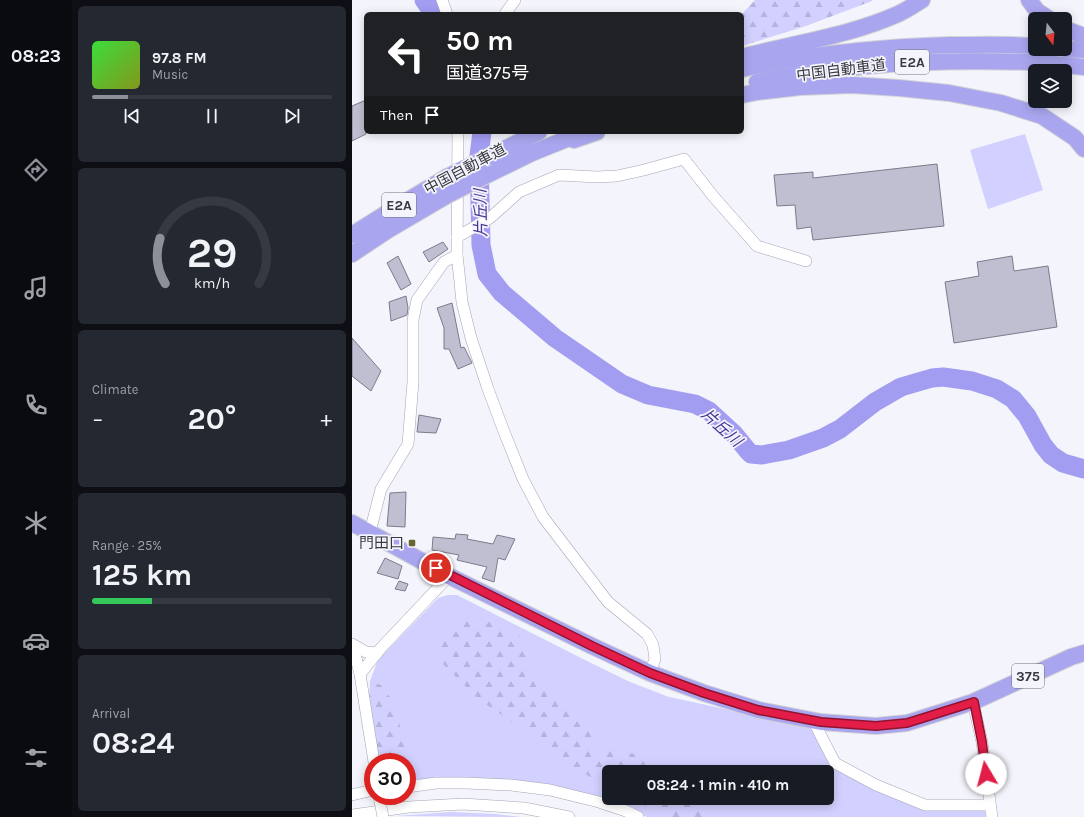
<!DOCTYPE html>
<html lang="en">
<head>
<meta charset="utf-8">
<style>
  body { margin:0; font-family:Karla,"Noto Sans JP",sans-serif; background:#242831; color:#f1f3f6; height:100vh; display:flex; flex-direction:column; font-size:15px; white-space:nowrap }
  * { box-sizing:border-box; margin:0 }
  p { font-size:13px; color:#9ea1a6 }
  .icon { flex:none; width:22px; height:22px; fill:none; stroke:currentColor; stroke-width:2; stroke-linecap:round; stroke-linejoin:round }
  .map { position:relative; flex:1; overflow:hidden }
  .drawer { display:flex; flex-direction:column; gap:6px; padding:6px; background:#0d0f14; width:280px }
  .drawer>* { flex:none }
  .guide { position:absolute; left:12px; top:12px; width:380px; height:122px; border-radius:6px; box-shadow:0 2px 10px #0003; background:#202124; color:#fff; overflow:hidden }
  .needle { width:26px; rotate:164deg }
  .fabs { position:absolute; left:676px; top:12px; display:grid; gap:8px }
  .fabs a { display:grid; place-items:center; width:44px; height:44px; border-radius:6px; background:#171b24; box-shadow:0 2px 10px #0003; font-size:20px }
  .speed { position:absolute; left:12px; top:753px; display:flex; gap:8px; font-size:20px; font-weight:700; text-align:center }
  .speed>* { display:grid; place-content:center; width:52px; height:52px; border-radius:50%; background:#171b24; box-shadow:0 2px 10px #0003; line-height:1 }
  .speed .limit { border:6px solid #d22; background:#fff; color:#111 }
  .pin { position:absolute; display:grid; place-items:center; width:34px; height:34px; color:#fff; margin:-17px; border:2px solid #fff; border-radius:50%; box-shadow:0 1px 4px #0007 }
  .me { position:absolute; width:44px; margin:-22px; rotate:352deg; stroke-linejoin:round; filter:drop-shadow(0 0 3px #0008) }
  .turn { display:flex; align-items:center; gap:14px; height:84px; padding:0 16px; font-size:18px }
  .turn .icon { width:52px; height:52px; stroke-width:2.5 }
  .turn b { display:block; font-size:28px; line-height:34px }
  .then { display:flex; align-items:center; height:38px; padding:0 16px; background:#0003; gap:8px; font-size:15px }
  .big { font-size:30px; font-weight:700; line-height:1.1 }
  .drawer .card { flex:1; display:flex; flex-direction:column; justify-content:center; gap:6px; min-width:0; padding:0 14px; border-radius:6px; background:#242831 }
  .drawer .dial { align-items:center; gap:0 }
  .dial svg { height:104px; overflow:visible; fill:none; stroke:#363941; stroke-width:7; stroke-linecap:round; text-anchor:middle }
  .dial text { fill:#f1f3f6; stroke:none }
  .song { display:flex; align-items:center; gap:12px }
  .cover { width:48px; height:48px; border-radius:6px; background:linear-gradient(135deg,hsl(120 70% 55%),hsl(70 70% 35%)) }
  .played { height:4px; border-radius:2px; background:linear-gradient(90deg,#8c9099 15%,#363941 15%) }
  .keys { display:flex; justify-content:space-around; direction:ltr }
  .heat { display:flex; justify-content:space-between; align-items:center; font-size:22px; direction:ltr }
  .charge { height:6px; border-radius:3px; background:linear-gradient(90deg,#34c759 25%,#363941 0) }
  .trip { position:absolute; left:250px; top:765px; width:232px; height:40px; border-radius:6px; background:#171b24; box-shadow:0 2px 10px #0003; font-weight:700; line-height:40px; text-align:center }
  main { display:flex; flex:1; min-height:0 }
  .tab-bar { display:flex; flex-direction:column; width:72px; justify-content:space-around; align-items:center; background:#090b0e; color:#9ea1a6 }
  .tab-bar .icon { width:28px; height:28px }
  .tab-bar .active { color:#8c9099 }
  .tab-bar b { font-size:18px; color:#f1f3f6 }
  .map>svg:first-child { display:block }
  .green { fill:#d1d0fe; fill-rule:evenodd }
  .forest { fill:url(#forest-firs) }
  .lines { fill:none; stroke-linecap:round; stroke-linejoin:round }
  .river { stroke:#a29df1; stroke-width:19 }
  .building { fill:#bfbfd1; stroke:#7b7b8c }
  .minor-casing { stroke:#a5a5b7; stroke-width:12 }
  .highway-casing { stroke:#d3d3d5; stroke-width:18 }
  .minor { stroke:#fff; stroke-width:11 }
  .highway { stroke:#a9a6ef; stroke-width:16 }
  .minor-bridge-casing { stroke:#a5a5b7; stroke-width:12; stroke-linecap:butt }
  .highway-bridge-casing { stroke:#d3d3d5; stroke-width:18; stroke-linecap:butt }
  .minor-bridge { stroke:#fff; stroke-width:11 }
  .highway-bridge { stroke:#a9a6ef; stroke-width:16 }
  .route-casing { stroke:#92132f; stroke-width:10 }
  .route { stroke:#e11d48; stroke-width:7 }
  .poi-dot { fill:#676431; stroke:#f4f4fc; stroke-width:1.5 }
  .labels { text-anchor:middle; stroke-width:3.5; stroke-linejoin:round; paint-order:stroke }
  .shield { fill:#f4f4fc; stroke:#717178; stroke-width:1 }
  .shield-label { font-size:14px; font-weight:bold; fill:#393940 }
  .street-label { font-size:15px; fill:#393940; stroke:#f4f4fc }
  .poi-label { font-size:15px; fill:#393940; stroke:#f4f4fc; text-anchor:end }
  .water-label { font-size:16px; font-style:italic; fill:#453493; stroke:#f4f4fc }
</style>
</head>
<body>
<main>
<nav class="tab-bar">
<b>08:23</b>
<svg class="icon active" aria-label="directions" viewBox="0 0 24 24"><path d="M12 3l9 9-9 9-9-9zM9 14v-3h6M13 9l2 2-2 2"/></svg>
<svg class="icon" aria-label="music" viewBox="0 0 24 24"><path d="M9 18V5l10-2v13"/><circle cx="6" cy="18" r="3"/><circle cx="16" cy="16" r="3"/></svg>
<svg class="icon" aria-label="phone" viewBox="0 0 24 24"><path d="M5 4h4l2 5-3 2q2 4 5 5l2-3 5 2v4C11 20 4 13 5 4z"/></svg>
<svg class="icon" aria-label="climate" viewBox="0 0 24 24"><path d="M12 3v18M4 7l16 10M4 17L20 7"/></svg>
<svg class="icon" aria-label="car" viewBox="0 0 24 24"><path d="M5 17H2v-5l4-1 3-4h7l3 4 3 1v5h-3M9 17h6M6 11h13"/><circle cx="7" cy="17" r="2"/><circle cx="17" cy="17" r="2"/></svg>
<svg class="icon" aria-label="filters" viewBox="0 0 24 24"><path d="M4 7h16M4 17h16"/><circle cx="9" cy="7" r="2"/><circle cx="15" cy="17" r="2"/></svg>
</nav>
<section class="drawer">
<div class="card">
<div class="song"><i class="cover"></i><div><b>97.8 FM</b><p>Music</p></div></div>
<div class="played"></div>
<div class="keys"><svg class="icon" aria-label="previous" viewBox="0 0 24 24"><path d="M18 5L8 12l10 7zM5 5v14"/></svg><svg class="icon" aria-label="pause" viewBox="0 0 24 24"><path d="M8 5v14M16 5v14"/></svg><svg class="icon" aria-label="next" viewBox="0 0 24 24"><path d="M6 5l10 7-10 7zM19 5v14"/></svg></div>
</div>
<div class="card dial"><svg viewBox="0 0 100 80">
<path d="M14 69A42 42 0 1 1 86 69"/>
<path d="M14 69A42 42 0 0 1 10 34" stroke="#8c9099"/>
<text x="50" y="56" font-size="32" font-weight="700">29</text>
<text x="50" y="72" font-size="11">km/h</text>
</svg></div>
<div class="card"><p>Climate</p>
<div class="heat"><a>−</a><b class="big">20°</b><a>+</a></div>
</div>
<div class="card"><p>Range · 25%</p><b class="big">125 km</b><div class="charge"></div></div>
<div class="card"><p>Arrival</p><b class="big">08:24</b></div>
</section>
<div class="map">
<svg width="732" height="817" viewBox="0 0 732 817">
  <defs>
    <pattern id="forest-firs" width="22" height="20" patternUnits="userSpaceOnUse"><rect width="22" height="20" fill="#d1d0fe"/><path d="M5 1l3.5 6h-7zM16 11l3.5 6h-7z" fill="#b4b3db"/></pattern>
  </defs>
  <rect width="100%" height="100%" fill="#f4f4fc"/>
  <g class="green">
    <polygon points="673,134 691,190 636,209 618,150"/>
    <path d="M96,595H105L235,661L278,682L317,697L463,728L488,772L599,808L633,811L634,817H295L282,811L237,795L79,779H55V762L18,681L26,660L86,598ZM257,772H475V798H257Z"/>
    <polygon points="99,812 143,814 169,817 44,816"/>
  </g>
  <g class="forest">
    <polygon points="403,0 520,0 520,1 454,26 390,46 390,14"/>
    <polygon points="123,618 156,628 174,641 175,671 230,718 244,747 267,752 285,754 307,772 257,772 257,787 209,761 150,715 126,699 88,661 89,634"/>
    <polygon points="18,681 29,685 38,697 46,717 53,750 58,762 58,769 55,770 55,762 27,762 17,701"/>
    <polygon points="279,798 336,798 354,817 313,817"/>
  </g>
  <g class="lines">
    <g class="river">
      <polyline points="72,0 82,14"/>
      <polyline points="130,132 127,156 129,245 135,274 150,293 203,338 270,384 296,395 343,404 357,411 382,434 396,451 399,454 410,455 437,450 471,438 488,429 523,402 549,387 580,378 591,377 620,381 645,389 661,399 675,416 691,445 699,455 711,463 732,469"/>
    </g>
  </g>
  <g class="building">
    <polygon points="14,100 14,134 0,141 0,106"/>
    <polygon points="585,164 592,226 461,240 459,227 445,229 443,205 425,206 422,175 461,172 461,178"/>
    <polygon points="91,242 96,249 77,262 71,252"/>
    <polygon points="46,256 59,284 49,290 35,263"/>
    <polygon points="660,256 662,271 696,266 705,327 602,343 593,282 627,276 625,262"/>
    <polygon points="54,296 56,308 55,315 39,321 37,302"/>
    <polygon points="100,303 109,348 112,347 120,363 106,369 97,349 92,349 92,328 85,308"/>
    <polygon points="0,338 29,371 19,391 0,376"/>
    <polygon points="67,415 89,419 84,433 65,432"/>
    <polygon points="54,492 53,527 35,526 38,493"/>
    <polygon points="104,534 116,535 115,539 141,544 145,535 163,539 153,560 146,558 142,582 130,578 135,567 105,560 107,555 80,550 81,537 103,539"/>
    <polygon points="33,558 50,566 46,579 25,573"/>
    <polygon points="47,581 56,584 53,591 43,589"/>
  </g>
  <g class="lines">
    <defs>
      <g id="minor">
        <polyline points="90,0 95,14"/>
        <polyline points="153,14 163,0"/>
        <polyline points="106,132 105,255 108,282 110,302 119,338 136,389 151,429 171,479 191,517 256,602 295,634 301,645 303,659 298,673"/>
        <polyline points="105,237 138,218 167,192 207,175 245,177 265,176 292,170 332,159 361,196 405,246 454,261"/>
        <polyline points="18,532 29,489 56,444 61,382 61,320 65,300 92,262 105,255"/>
        <polyline points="0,644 14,652 25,653"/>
        <polyline points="0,647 3,654 8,674 22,762"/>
        <polyline points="8,674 29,648 97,576"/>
        <polyline points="621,702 630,742 640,817"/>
        <polyline points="462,721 468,734 483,763 524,785 573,805 638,805"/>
        <polyline points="55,787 84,783 113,783 159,785 198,790 247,802 274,811 286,817"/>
        <polyline points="0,795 21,790"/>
        <polyline points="0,815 57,807 111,804 172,808 217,817"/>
      </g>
      <g id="highway">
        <polyline points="677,0 685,11 697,19"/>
        <polyline points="713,29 732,36"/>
        <polyline points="713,49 732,50"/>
        <path d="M390,57C442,43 497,36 546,14C555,10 562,5 570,0"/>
        <path d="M390,69C458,54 528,47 598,45C626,45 655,44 683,46"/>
        <path d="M405,82C494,63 587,59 677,62C696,63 714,65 732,67"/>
        <polyline points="390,95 405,92 448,87 500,85 547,88 597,93 649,103 690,116 723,138 732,149"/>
        <polyline points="222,140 245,132"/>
        <polyline points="136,157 187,132"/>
        <polyline points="135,175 180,153 232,132"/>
        <polyline points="0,235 38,211 95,177"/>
        <polyline points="0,254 36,230 94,196"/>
        <polyline points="0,523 97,576 240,646 298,673 352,693 407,710 469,722 524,726 555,723 621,702 719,657 732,653"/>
      </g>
    </defs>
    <use href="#minor" class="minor-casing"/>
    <use href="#highway" class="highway-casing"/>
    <use href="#minor" class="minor"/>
    <use href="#highway" class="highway"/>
    <defs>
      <polyline id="minor-bridge" points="27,796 31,817"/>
      <g id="highway-bridge">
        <polyline points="95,177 136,157"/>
        <polyline points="94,196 135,175"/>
      </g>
    </defs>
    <use href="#minor-bridge" class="minor-bridge-casing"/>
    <use href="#highway-bridge" class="highway-bridge-casing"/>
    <use href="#minor-bridge" class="minor-bridge"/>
    <use href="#highway-bridge" class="highway-bridge"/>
  </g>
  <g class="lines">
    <defs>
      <polyline id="route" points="84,568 240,646 298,673 352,693 406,710 469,722 524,726 555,723 622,702 630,742 634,774"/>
    </defs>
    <use href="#route" class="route-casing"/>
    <use href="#route" class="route"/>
  </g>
  <rect class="poi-dot" x="56" y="539" width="8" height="8" rx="2"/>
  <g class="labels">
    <g class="shield">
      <rect x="543" y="50" width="34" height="24" rx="3"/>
      <rect x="30" y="193" width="34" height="24" rx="3"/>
      <rect x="660" y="664" width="32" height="24" rx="3"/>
    </g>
    <g class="shield-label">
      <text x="560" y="67">E2A</text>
      <text x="47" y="210">E2A</text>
      <text x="676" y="681">375</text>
    </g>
    <g class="street-label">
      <text transform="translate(489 70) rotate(-7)" y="5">中国自動車道</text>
      <text transform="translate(113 169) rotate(-28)" y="5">中国自動車道</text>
    </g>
    <g class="poi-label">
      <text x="52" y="548">門田口</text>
    </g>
    <g class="water-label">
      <text transform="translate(128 213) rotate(-91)" y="6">片丘川</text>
      <text transform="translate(370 427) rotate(42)" y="6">片丘川</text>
    </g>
  </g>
</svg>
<div class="fabs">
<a><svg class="needle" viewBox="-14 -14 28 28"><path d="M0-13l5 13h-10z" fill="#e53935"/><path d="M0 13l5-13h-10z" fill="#9ea1a6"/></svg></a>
<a><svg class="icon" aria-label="layers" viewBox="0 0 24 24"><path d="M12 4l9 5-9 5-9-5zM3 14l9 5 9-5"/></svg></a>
</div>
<div class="speed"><div class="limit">30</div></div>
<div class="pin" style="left:84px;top:568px;background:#d93025"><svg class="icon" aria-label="arrive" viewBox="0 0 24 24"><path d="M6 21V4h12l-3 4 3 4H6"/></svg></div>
<svg class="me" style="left:634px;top:774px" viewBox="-20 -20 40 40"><circle r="19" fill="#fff"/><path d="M0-13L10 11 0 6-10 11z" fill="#e11d48"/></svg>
<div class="trip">08:24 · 1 min · 410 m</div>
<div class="guide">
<div class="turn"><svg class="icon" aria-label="left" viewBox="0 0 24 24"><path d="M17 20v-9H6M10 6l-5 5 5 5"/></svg><div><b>50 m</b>国道375号</div></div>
<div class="then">Then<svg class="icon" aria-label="arrive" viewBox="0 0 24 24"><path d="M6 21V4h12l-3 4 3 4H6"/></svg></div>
</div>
</div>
</main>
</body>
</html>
